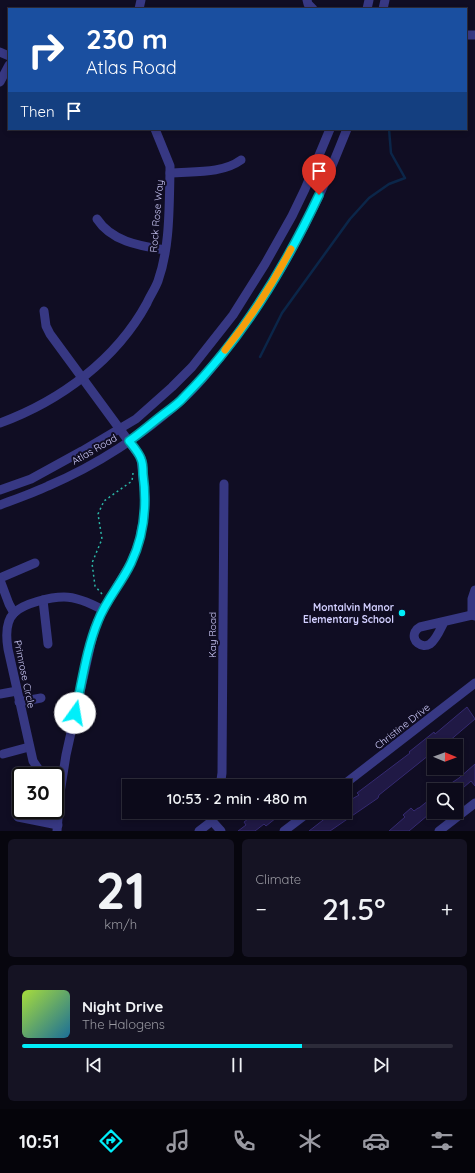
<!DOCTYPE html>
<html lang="en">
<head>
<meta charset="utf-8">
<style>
  body { margin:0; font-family:Quicksand,sans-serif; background:#151323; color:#f1f3f6; height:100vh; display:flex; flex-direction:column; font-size:15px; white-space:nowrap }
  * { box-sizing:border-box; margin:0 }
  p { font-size:13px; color:#9a9aa2 }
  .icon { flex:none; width:22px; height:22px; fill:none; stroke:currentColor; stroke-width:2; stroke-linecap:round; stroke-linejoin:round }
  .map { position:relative; height:831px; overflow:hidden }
  .sheet { display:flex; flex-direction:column; gap:8px; padding:8px; background:#07060e; flex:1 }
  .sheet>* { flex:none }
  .guide { position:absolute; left:8px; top:8px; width:459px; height:122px; border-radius:0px; box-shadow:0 2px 6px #0003,0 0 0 1px #2c2b39; background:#1a4fa0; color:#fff; overflow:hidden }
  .needle { width:26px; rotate:91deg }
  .tools { position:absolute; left:427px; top:739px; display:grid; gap:8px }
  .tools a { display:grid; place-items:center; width:36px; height:36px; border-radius:0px; background:#0c0a1a; box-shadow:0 2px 6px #0003,0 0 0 1px #2c2b39; font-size:20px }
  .speed { position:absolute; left:12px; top:767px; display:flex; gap:8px; font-size:20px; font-weight:700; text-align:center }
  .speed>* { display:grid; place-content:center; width:52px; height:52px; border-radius:50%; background:#0c0a1a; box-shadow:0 2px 6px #0003,0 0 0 1px #2c2b39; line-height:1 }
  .speed .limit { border:2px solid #111; border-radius:6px; background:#fff; color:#111 }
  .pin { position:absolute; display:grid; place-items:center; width:34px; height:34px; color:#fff; margin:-41px -17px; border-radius:50% 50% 50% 0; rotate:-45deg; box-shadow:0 0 4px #0007 }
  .pin .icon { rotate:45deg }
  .me { position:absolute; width:44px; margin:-22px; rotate:13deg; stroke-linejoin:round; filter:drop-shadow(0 0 3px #0008) }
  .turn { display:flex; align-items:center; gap:14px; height:84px; padding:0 12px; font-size:18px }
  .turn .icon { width:52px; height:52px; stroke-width:2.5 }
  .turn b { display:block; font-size:28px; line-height:34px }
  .then { display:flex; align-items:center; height:38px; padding:0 12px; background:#0003; gap:8px; font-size:15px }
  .big { font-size:30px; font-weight:600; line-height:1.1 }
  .sheet .card { flex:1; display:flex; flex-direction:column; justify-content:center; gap:6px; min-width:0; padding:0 14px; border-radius:6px; background:#151323 }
  .sheet .dial { align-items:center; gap:0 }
  .dial b { font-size:52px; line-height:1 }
  .song { display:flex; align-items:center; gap:12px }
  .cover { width:48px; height:48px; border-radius:6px; background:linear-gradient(135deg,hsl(80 70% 55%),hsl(200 70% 35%)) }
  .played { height:4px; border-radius:2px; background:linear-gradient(90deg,#00effa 65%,#2c2b39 65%) }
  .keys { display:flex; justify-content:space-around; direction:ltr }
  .heat { display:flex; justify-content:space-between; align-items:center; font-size:22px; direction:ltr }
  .sheet .tiles { flex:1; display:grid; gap:8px; grid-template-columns:1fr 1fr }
  .card:last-child { grid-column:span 2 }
  .trip { position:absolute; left:122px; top:779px; width:230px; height:40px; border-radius:0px; background:#0c0a1a; box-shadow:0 2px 6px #0003,0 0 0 1px #2c2b39; font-weight:600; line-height:40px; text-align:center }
  .dock { display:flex; height:64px; justify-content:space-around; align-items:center; background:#05040a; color:#9a9aa2 }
  .dock .icon { width:28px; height:28px }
  .dock .active { color:#00effa }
  .dock b { font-size:18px; color:#f1f3f6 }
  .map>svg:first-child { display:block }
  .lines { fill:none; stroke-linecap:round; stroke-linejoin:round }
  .stream { stroke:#0b2649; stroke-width:2.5 }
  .building { fill:#201945; stroke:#352a71 }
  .path { stroke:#2cb7a7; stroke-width:1.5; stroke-dasharray:2 3; stroke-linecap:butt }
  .minor { stroke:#373883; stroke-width:9 }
  .route-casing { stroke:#009ba2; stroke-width:10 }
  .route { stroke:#00effa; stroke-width:7 }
  .slow { stroke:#f59e0b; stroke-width:7 }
  .poi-dot { fill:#00effa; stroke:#100d23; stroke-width:1.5 }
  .labels { text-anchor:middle; stroke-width:4; stroke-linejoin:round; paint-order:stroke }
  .street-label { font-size:10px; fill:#d2cfff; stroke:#100d23 }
  .poi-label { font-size:10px; font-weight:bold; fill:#d2cfff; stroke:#100d23; text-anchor:end }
</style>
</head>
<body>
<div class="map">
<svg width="475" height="831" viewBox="0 0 475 831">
  <rect width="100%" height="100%" fill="#100d23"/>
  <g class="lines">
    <polyline class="stream" points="260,357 282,313 350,219 369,198 389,184 405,178 391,153 389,129"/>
  </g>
  <g class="building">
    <polygon points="467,707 475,719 448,742 447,741 441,746 434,746 434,751 379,795 378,798 330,831 309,831 327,817 326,816 332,812 345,812 345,803 359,795 357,793 410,753 409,752 434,732 435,734"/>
    <polygon points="475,764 475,786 471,781 456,794 456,790 441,790 459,778"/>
    <polygon points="434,796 434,810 409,831 389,831 405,817 403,815 411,808 414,811 418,808 419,808"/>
    <polygon points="257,812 271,812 276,818 266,826 264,824 255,831 238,831 246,825 244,822"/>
  </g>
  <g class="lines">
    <polyline class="path" points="102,594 95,586 92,563 102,539 98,514 104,501 132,481 133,473"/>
    <g class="minor">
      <polyline points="307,0 308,4 313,9"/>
      <polyline points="139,9 141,0"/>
      <polyline points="367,9 369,0"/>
      <polyline points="383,9 385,0"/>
      <polyline points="466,35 475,35"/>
      <polyline points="0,52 9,56"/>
      <polyline points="0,82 9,65"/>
      <path d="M170,173C193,171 222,174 241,160"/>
      <path d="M97,219C112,242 141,246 165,250"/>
      <polyline points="44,311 46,326 50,334 141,458 145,497 144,517 139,542 131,563 103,610 95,628 91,643 66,755 60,793 57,831"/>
      <path d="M0,423C60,401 116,360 147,303C150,296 155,289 158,281C170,247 169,209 170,173V166L155,129"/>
      <polyline points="0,490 31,479 82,451 136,419 172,387 192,367 233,315 265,264 292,216 305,189 330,129"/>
      <path d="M0,505C16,499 33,493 48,486C97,465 143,435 183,399C198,385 212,368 225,351C262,304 293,251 319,196C329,174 338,151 347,129"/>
      <polyline points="0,578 35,563"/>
      <polyline points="0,580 9,604 14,613"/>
      <polyline points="475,590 472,599 472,615 475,616"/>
      <polyline points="43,600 48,644"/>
      <path d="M444,622C441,628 436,640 430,644C422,649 411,641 415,632C416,630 418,628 420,627L472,615"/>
      <polyline points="0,694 17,691"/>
      <polyline points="19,702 41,698"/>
      <polyline points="3,754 29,747"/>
      <path d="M50,776L39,770L33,761L8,649C6,637 5,622 14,613C24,603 51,597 64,597C77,597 92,604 103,610"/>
      <polyline points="218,786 221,780 222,773 224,484"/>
      <polyline points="342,786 475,683"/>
      <polyline points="209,812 212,821 221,831"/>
      <polyline points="18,817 58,825"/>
      <polyline points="199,831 212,821"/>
      <polyline points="284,831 309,812"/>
      <polyline points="439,831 475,803"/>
    </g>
  </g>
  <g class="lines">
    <defs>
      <path id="route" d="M75,713C82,683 86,650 98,621C106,600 121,584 131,563C144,536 147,504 143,474C143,469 143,463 141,459C139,453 133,446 129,441C142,432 153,422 165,413C172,408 179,403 184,397C242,339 284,269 319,195"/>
    </defs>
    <use href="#route" class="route-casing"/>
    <use href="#route" class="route"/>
    <path class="slow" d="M225,350C250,319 272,285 291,249"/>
  </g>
  <circle class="poi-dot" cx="402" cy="613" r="4"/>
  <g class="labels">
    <g class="street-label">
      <text transform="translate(156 216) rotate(-85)" y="4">Rock Rose Way</text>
      <text transform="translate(94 449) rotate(-30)" y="4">Atlas Road</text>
      <text transform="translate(212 635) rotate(-90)" y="4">Kay Road</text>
      <text transform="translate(25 674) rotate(78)" y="4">Primrose Circle</text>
      <text transform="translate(402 726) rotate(-38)" y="4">Christine Drive</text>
    </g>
    <g class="poi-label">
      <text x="394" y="611">Montalvin Manor<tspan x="394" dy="12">Elementary School</tspan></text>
    </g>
  </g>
</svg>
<div class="tools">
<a><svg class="needle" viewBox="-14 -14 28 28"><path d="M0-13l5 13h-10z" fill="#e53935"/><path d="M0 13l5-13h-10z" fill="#9a9aa2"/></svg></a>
<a><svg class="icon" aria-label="search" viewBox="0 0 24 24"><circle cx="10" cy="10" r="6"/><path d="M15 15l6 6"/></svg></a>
</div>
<div class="speed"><div class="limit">30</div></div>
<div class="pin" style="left:319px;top:195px;background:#d93025"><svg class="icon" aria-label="arrive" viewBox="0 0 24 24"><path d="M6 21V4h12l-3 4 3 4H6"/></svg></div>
<svg class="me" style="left:75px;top:713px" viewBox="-20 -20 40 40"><circle r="19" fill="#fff"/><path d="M0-13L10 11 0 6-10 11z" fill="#00effa"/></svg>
<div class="trip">10:53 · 2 min · 480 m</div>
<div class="guide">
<div class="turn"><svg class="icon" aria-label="right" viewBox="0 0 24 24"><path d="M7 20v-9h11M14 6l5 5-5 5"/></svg><div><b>230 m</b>Atlas Road</div></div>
<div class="then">Then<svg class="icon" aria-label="arrive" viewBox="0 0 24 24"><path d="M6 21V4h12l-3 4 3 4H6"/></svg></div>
</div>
</div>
<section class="sheet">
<div class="tiles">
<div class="card dial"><b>21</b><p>km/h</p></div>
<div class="card"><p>Climate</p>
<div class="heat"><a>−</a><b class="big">21.5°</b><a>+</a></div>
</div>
<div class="card">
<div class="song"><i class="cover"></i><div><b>Night Drive</b><p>The Halogens</p></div></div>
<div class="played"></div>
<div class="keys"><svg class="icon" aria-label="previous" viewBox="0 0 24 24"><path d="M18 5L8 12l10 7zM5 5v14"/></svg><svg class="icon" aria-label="pause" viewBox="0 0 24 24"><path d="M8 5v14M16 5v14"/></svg><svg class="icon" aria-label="next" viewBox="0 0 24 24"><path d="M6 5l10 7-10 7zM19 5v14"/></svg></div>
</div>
</div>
</section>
<nav class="dock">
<b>10:51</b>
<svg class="icon active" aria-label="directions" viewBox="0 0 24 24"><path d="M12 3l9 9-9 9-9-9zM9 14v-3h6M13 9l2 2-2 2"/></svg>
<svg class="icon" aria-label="music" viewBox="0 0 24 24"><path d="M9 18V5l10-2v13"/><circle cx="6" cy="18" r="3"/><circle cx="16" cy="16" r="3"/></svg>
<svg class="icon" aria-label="phone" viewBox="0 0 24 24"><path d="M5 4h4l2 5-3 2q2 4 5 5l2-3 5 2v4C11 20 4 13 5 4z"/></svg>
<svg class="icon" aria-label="climate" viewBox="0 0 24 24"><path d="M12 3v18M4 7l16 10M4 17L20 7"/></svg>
<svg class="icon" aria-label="car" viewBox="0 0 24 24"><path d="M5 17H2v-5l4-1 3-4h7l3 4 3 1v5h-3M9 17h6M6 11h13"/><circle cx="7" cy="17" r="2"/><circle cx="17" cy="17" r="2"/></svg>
<svg class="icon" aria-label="filters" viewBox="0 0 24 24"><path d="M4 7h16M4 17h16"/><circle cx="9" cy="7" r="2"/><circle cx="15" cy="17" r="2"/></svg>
</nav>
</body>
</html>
